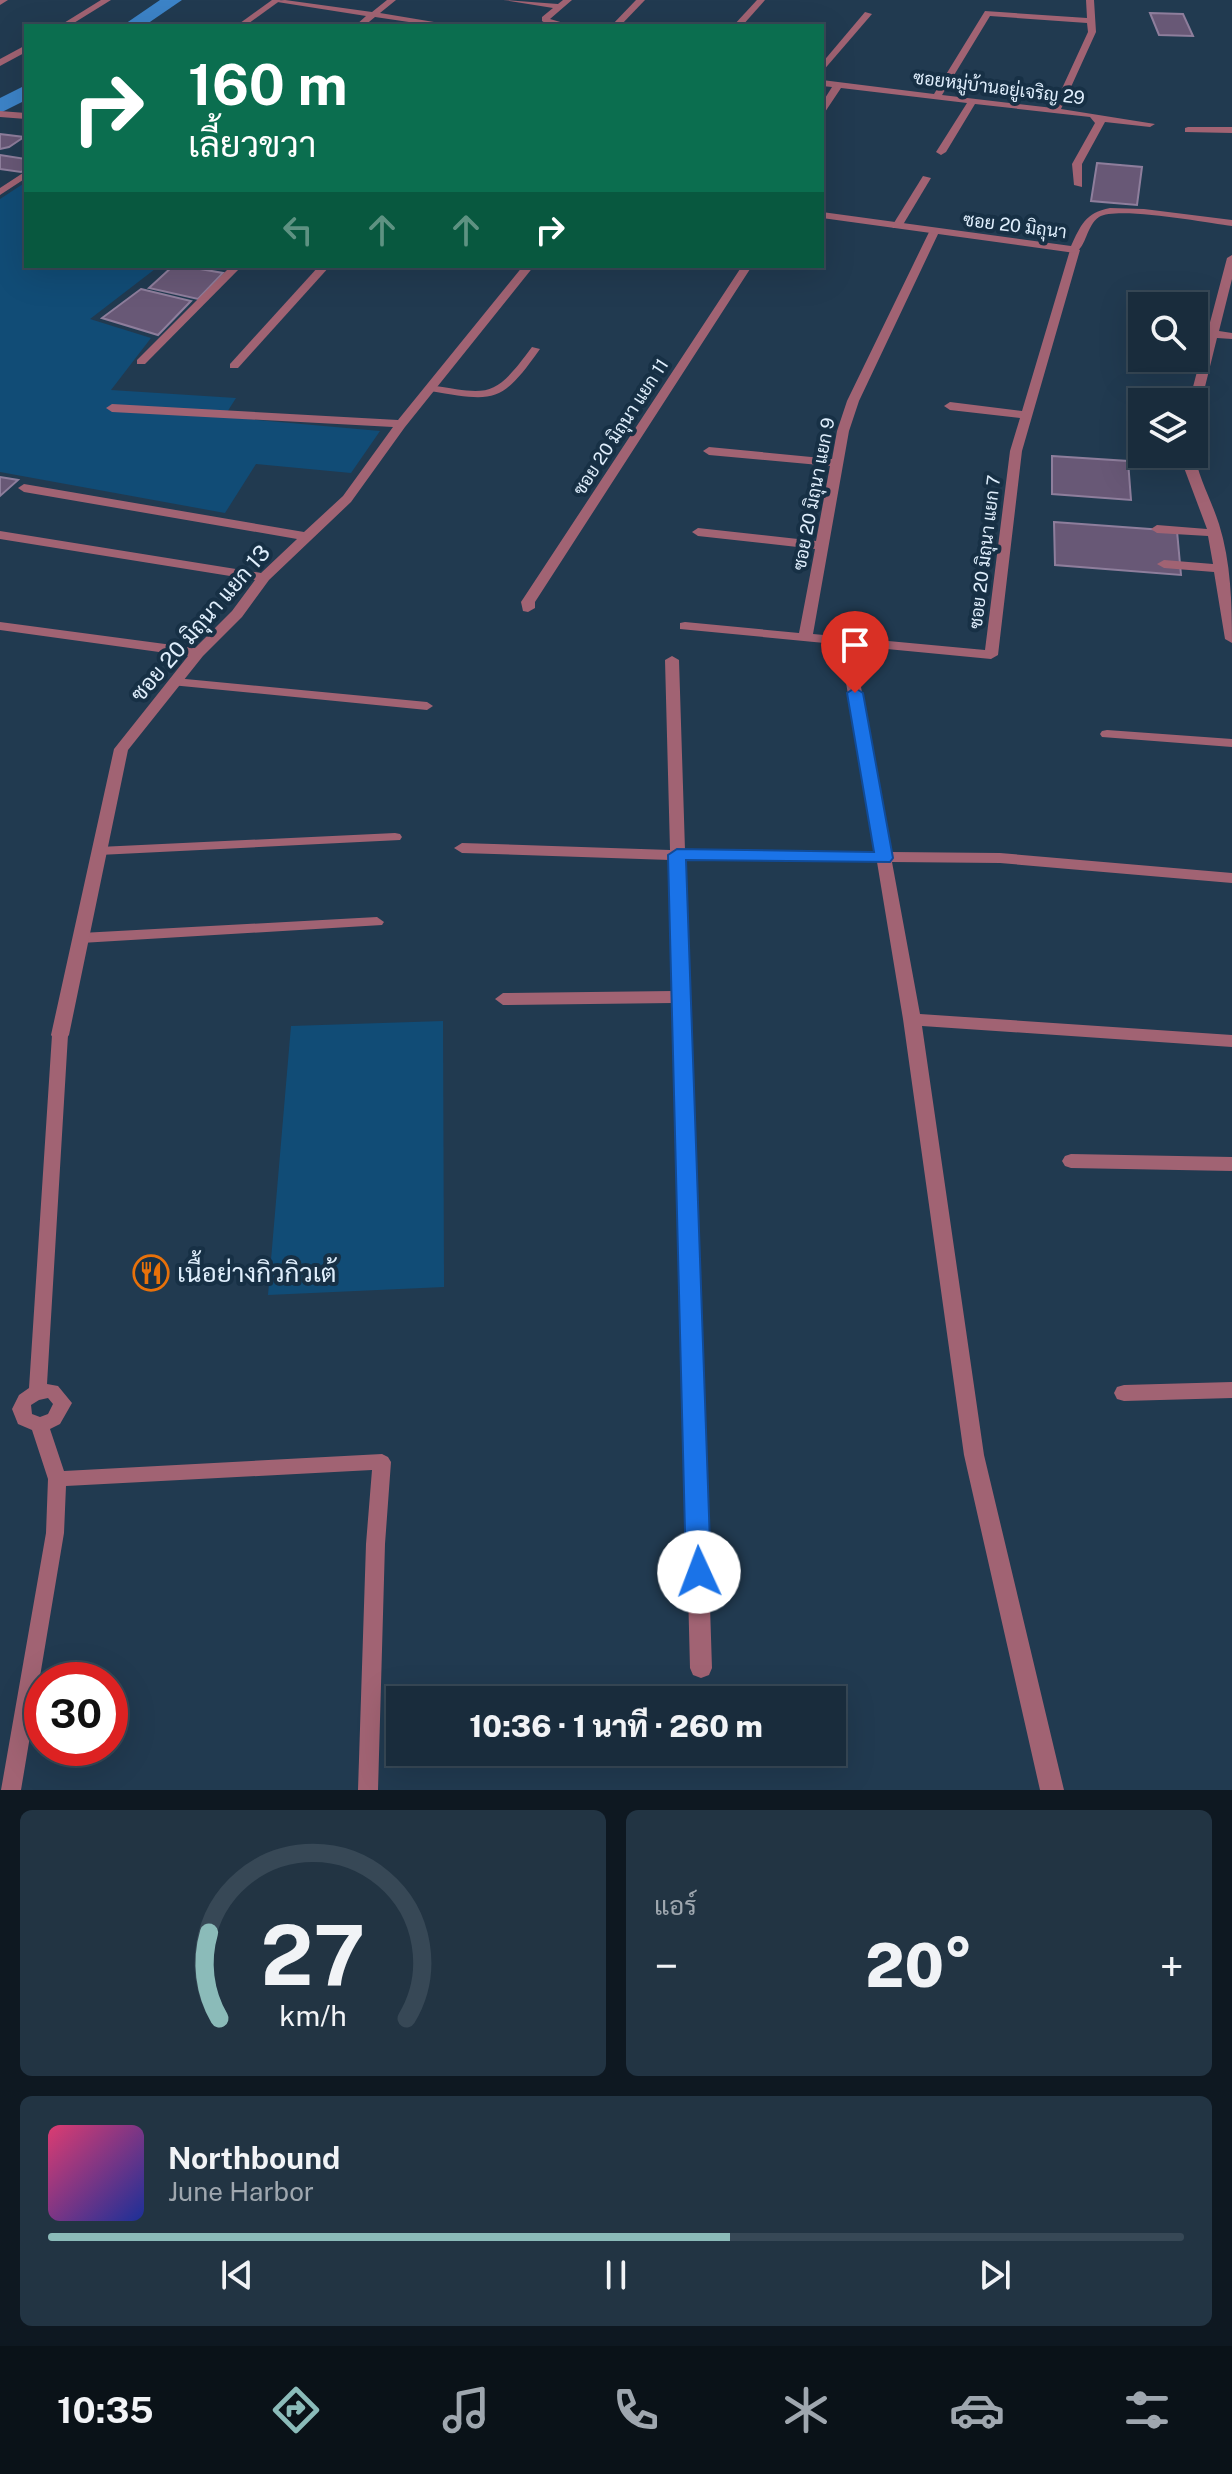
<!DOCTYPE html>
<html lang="th">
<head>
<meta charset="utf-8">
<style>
  body { margin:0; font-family:"Public Sans",Sarabun,sans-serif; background:#223443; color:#f1f3f6; height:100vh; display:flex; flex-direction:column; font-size:30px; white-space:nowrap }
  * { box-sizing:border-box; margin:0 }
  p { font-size:26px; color:#9fa7af }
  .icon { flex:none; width:44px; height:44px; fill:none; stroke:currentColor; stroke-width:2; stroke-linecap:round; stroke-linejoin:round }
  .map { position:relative; height:1790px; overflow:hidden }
  .panel { display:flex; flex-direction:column; gap:20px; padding:20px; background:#0e1821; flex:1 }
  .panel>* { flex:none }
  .hud { position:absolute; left:24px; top:24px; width:800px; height:244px; border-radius:0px; box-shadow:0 8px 32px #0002,0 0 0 2px #374856; background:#0b6e4f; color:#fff; overflow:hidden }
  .tools { position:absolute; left:1128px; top:292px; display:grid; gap:16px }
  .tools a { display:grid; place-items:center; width:80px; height:80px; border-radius:0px; background:#192c3c; box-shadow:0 8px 32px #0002,0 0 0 2px #374856; font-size:40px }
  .speed { position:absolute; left:24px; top:1662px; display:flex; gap:16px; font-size:40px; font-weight:700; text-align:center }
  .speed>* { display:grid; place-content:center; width:104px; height:104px; border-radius:50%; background:#192c3c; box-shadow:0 8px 32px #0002,0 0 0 2px #374856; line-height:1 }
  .speed .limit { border:12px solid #d22; background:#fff; color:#111 }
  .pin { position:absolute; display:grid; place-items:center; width:68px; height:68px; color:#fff; margin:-82px -34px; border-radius:50% 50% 50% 0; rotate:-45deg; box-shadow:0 0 8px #0007 }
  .pin .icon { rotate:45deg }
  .me { position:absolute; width:88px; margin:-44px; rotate:358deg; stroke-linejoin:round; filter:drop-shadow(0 0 6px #0008) }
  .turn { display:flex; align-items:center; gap:28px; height:168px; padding:0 32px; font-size:36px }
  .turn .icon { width:104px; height:104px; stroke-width:2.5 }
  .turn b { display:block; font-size:56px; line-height:68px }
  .lanes { display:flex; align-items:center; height:76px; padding:0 32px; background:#0003; justify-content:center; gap:40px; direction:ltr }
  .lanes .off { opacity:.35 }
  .big { font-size:60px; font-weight:800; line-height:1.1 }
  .panel .card { flex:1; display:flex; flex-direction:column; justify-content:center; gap:12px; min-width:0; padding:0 28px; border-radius:12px; background:#223443 }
  .panel .dial { align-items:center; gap:0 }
  .dial svg { height:208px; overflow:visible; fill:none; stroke:#374856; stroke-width:7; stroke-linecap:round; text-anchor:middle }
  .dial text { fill:#f1f3f6; stroke:none }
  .song { display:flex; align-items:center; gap:24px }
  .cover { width:96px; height:96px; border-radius:12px; background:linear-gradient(135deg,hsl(340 70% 55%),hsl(230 70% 35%)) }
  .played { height:8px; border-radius:4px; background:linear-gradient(90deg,#8bbbb9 60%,#374856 60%) }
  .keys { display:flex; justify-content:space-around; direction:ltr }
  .heat { display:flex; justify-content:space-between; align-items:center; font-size:44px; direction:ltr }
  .panel .tiles { flex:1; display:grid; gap:20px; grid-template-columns:1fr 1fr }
  .card:last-child { grid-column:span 2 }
  .trip { position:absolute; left:386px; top:1686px; width:460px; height:80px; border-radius:0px; background:#192c3c; box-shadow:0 8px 32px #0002,0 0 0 2px #374856; font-weight:800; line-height:80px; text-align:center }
  .menu { display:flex; height:128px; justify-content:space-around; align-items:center; background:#0a1218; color:#9fa7af }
  .menu .icon { width:56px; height:56px }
  .menu .on { color:#8bbbb9 }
  .menu b { font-size:36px; color:#f1f3f6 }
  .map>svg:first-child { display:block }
  .green { fill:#114c76 }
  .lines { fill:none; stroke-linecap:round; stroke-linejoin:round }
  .canal { fill:#3c83c7; fill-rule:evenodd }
  .building { fill:#685876; stroke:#8e7e9c; stroke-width:2 }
  .service { fill:#a16373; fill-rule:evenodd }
  .minor { fill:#a16373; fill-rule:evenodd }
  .tertiary { fill:#a16373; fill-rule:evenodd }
  .route { fill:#1a73e8; stroke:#114b97; stroke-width:2 }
  .labels { text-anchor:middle; stroke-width:8; stroke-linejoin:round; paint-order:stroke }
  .far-street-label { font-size:18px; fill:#dfeefc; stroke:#173045 }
  .street-label { font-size:22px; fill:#dfeefc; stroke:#173045 }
  .near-poi-label { font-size:26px; fill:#dfeefc; stroke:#173045; text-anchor:start }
</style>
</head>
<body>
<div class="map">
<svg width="1232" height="1790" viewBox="0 0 1232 1790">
  <rect width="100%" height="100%" fill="#213a50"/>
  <g class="green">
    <polygon points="26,182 26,266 159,266 90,319 151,338 111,390 236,398 224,417 380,431 351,473 256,464 225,513 0,472 0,199"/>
    <polygon points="443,1021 444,1287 268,1295 291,1026"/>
  </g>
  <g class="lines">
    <g class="canal">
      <polygon points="160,0 182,0 144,26 122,26"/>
      <polygon points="26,85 26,100 0,113 0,98"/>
    </g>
  </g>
  <g class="building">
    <polygon points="1150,13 1183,14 1193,36 1159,35"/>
    <polygon points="0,134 24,137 9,147 0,149"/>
    <polygon points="0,155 26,159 26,169 21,172 0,169"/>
    <polygon points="1097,163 1142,167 1137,205 1091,201"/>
    <polygon points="173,266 183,266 223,273 198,299 149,288"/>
    <polygon points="141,289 191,301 158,335 102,318"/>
    <polygon points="1052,456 1128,461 1131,500 1052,494"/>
    <polygon points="0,477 18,480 0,496"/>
    <polygon points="1054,522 1177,531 1181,575 1055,565"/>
  </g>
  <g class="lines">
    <g class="service">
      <path d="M532,347L540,349C501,404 495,402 430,391L425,388L430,385C491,395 494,398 532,347Z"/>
      <polygon points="175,678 427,702 433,706 427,710 171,685 169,682"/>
      <polygon points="395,833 400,834 402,837 400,840 99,855 92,851 99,847"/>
      <polygon points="377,917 384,922 382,925 81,943 74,938 81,933"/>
      <path d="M60,1030L65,1031L68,1035L47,1384L58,1386L72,1403L60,1424L50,1429L64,1471L382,1454L388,1457L391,1462L385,1544L378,1790H358L366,1544L372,1470L66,1486L64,1533L21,1790H1L46,1533L48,1479L32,1430L18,1424L12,1409L19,1395L29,1388L52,1035L55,1031ZM48,1398L53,1404L48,1414L40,1417L32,1414L31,1405L39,1400Z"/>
    </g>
    <g class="minor">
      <polygon points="0,0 8,0 0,5"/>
      <polygon points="101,0 111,0 69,26 59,26"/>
      <polygon points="285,0 372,12 387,0 396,0 380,13 458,26 436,26 375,17 364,26 355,26 366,16 271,1"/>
      <polygon points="503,0 558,4 563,0 572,0 550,19 574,26 550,26 542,21 542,17 553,8"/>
      <polygon points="636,0 645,0 620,26 611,26"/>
      <polygon points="757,0 765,0 742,26 733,26"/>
      <path d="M1086,0H1094L1096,32L1061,109L1155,124L1150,127L1105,122L1082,164V187L1074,185L1072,164L1095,123L1090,117L975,104L946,152L941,155L936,152L967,103L841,88L825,112L822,113V103L832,87L822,86V80L934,94L985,11L1087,18ZM990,16L1087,23L1088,32L1053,108L942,95Z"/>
      <polygon points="865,12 872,14 822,72 822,63"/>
      <polygon points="26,45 26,52 0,66 0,59"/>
      <polygon points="1188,127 1232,127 1232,133 1185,132 1185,128"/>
      <polygon points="923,176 931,178 901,228 893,228 892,226"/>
      <polygon points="930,230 939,232 859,401 849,431 813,634 985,650 1010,451 1020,418 950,410 944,406 950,402 1022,411 1070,250 1075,247 1080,250 1022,451 998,655 991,659 680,629 680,623 685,622 799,633 815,549 698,536 692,532 698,528 816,541 830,466 709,455 703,451 709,447 832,459 837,431 847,401"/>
      <polygon points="1232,255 1232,279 1219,331 1232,333 1232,339 1217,338 1200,407 1194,411 1194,402 1189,402 1227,258"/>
      <polygon points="231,266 242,266 145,364 137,364 137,360"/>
      <polygon points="319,266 330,266 238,368 230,368 230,364"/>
      <polygon points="523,266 534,266 405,427 351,502 269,580 242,617 203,656 128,750 69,1035 66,1039 54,1039 51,1035 114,749 188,656 0,630 0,622 195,648 232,611 255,580 0,539 0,531 261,573 297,539 24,492 18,488 24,484 304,532 343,496 393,427 112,412 106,408 112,404 398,420"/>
      <polygon points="742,266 752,266 535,602 535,608 528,612 523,611 521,602"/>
      <path d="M1194,452C1198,477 1211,499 1219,524C1231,562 1232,604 1232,643L1225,639L1214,572L1164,568L1157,564L1164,560L1213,564L1208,536L1157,533L1151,529L1157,525L1207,529L1183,465V454Z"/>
      <polygon points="672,656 679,660 685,850 875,852 843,665 850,661 857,665 891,852 1000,853 1232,873 1232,883 1000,863 892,862 920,1014 1232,1035 1232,1047 922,1026 984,1455 1064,1790 1040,1790 964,1455 903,1019 877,862 686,860 712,1668 709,1675 701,1678 693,1675 690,1668 673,1003 503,1005 495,999 503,993 673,991 670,860 462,853 454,848 462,843 670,850 665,660"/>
      <polygon points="1107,730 1232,739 1232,747 1102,737 1100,734 1102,731"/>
      <polygon points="1071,1154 1232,1157 1232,1171 1071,1168 1065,1166 1062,1161 1065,1156"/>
      <polygon points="1232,1382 1232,1398 1124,1401 1117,1399 1114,1393 1117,1387 1124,1385"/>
    </g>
    <g class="tertiary">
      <polygon points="272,0 281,0 245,26 236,26"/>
      <polygon points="0,111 26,113 26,119 0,117"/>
      <polygon points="26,171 26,178 0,195 0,188"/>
      <path d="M1110,208L1144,209L1232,220V226C1207,223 1118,206 1099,217C1086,226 1087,246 1075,253L822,218V212L1071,246C1081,225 1085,213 1110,208Z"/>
    </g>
  </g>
  <polygon class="route" points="855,688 863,693 893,858 890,862 686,860 711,1572 707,1580 699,1583 690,1580 686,1572 668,855 677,849 874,852 847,693"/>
  <defs>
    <symbol id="restaurant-ring" viewBox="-11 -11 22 22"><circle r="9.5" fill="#173045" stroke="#e8710a" stroke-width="1.5"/><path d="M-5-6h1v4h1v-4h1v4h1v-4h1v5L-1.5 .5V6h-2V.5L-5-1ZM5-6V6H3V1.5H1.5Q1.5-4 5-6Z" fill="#e8710a"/></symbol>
  </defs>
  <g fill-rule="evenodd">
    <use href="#restaurant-ring" x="131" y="1253" width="40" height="40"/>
  </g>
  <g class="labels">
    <g class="far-street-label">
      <text transform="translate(999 88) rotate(7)" y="6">ซอยหมู่บ้านอยู่เจริญ 29</text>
      <text transform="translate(1015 226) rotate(7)" y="6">ซอย 20 มิถุนา</text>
      <text transform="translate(621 427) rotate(-57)" y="6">ซอย 20 มิถุนา แยก 11</text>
      <text transform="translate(814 494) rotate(-79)" y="6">ซอย 20 มิถุนา แยก 9</text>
      <text transform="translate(985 552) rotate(-83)" y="6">ซอย 20 มิถุนา แยก 7</text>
    </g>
    <g class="street-label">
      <text transform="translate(200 623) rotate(-49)" y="8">ซอย 20 มิถุนา แยก 13</text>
    </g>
    <g class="near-poi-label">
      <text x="177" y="1282">เนื้อย่างกิวกิวเต้</text>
    </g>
  </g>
</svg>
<div class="tools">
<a><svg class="icon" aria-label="search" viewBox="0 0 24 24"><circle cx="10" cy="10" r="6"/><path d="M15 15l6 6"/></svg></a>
<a><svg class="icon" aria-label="layers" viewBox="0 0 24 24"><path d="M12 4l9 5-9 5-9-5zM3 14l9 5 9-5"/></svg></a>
</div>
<div class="speed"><div class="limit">30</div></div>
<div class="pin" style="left:855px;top:693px;background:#d93025"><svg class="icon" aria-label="arrive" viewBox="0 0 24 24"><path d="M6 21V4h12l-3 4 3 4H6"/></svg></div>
<svg class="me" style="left:699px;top:1572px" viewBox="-20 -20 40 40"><circle r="19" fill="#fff"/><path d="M0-13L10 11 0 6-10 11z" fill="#1a73e8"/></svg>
<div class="trip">10:36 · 1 นาที · 260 m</div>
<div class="hud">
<div class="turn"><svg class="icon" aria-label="right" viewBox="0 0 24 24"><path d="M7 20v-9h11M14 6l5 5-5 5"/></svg><div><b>160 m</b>เลี้ยวขวา</div></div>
<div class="lanes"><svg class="icon off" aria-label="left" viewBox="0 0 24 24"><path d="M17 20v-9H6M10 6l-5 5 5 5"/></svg><svg class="icon off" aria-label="ahead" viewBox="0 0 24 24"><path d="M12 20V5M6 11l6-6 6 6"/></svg><svg class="icon off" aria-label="ahead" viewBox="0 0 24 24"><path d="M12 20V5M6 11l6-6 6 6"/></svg><svg class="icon" aria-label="right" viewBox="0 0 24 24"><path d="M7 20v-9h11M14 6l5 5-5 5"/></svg></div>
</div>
</div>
<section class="panel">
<div class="tiles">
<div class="card dial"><svg viewBox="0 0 100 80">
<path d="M14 69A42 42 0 1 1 86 69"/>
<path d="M14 69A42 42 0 0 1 10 36" stroke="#8bbbb9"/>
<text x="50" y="56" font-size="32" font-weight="700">27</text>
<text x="50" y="72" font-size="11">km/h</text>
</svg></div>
<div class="card"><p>แอร์</p>
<div class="heat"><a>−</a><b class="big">20°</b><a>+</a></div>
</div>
<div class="card">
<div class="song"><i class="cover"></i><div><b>Northbound</b><p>June Harbor</p></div></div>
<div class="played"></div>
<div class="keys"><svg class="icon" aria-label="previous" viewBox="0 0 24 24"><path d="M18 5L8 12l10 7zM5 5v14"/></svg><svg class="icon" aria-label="pause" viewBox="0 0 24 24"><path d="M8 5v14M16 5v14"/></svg><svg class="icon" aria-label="next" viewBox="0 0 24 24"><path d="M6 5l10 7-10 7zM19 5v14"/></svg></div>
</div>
</div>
</section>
<nav class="menu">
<b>10:35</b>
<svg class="icon on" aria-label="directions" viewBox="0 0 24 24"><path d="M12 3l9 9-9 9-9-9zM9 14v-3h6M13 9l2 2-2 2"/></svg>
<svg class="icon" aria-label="music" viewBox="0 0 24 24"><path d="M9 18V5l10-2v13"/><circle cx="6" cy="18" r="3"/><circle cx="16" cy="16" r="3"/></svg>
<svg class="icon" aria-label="phone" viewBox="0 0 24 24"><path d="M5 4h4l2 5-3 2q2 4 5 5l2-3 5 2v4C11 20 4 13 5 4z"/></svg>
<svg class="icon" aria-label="climate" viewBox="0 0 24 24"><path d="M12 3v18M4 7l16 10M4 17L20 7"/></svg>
<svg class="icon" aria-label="car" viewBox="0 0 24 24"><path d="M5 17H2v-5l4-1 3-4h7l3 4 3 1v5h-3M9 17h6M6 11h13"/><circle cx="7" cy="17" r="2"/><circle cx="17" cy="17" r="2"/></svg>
<svg class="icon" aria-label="filters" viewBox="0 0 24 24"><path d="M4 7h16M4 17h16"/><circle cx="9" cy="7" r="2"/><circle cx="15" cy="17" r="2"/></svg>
</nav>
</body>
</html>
